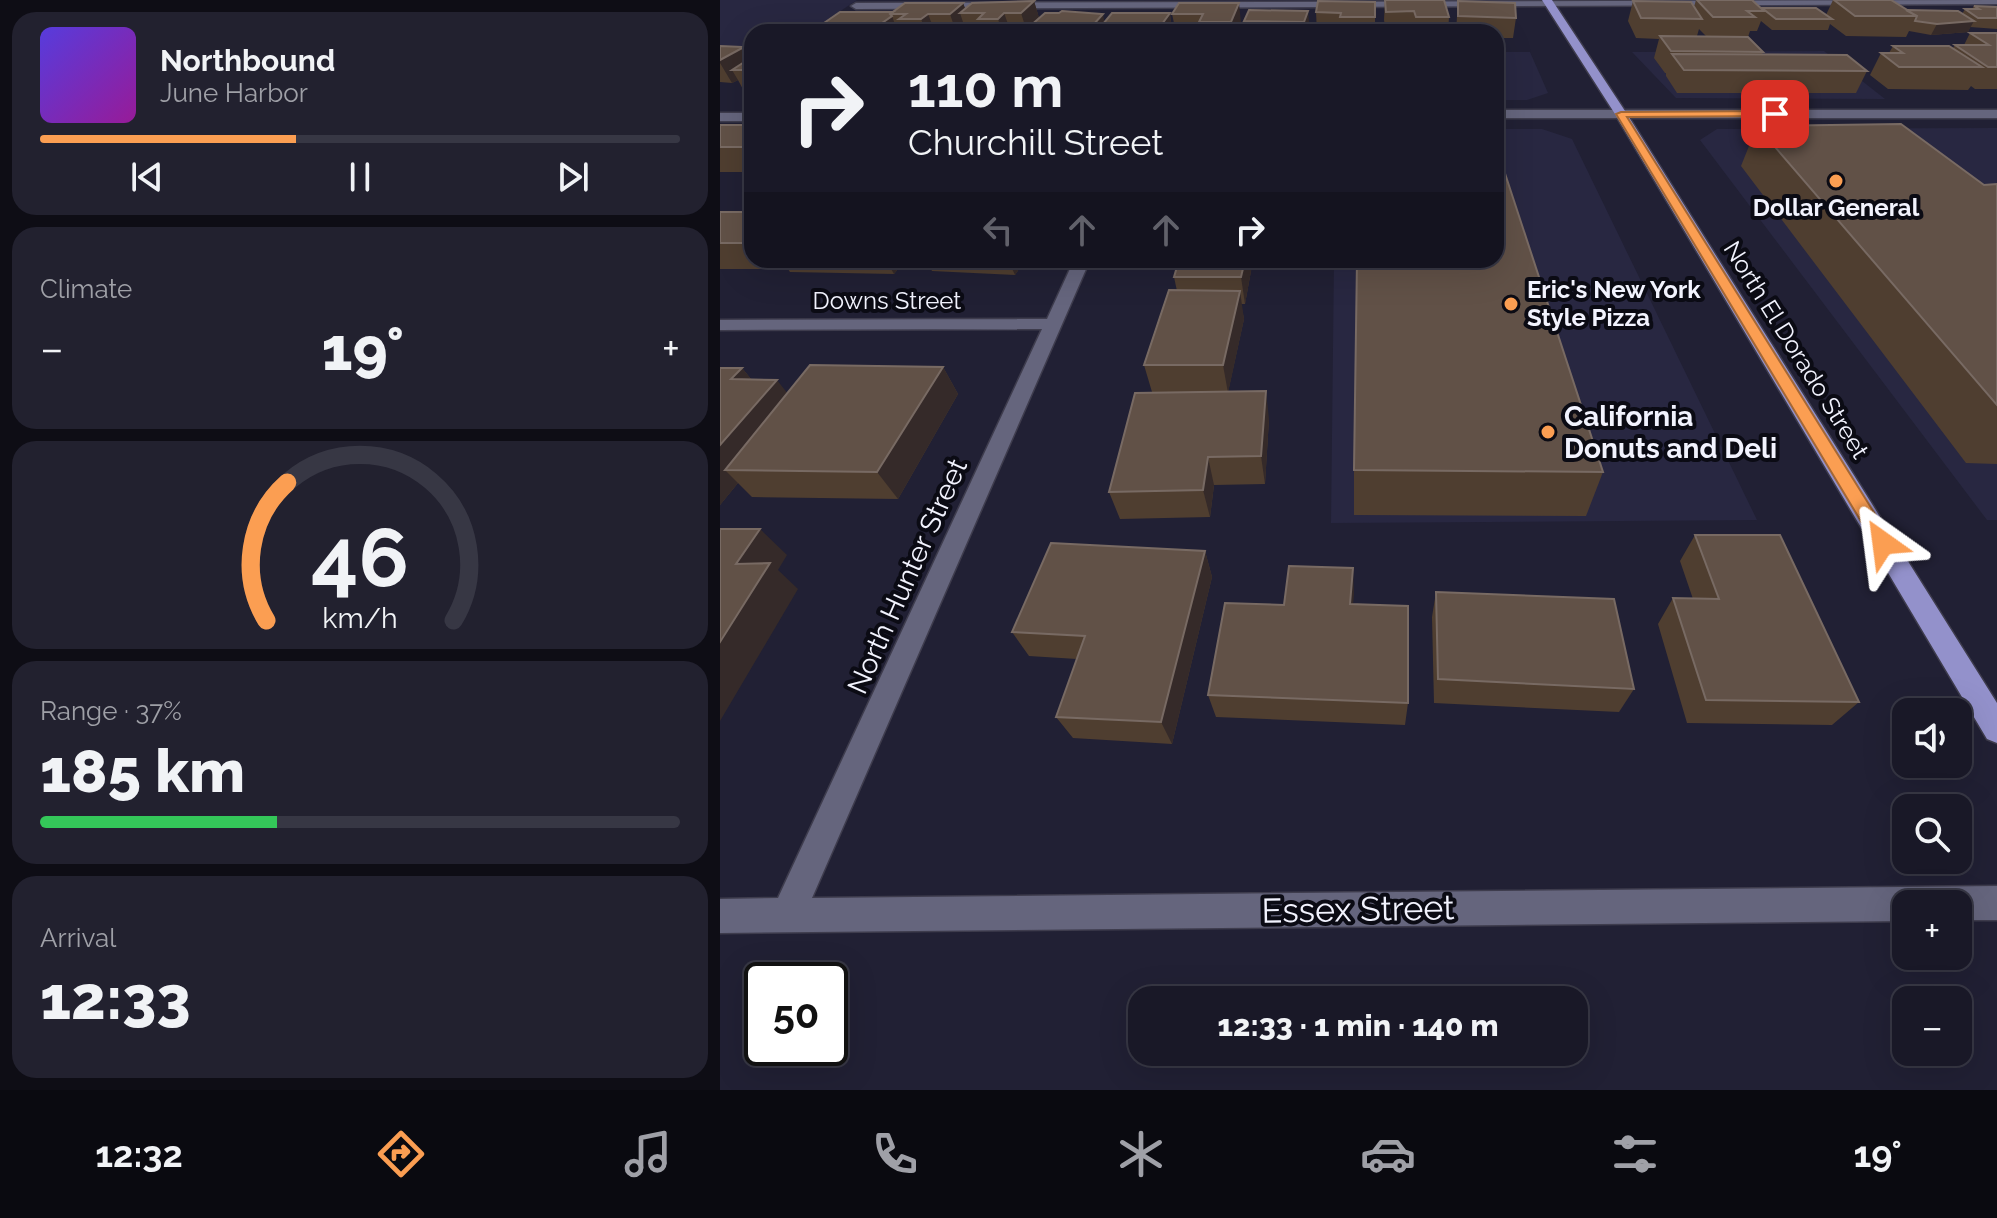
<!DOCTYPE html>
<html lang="en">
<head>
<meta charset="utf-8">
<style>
  body { margin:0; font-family:Raleway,sans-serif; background:#22212f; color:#f1f3f6; height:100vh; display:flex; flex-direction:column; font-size:30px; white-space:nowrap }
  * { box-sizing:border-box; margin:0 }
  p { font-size:26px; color:#9fa0a7 }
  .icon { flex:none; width:44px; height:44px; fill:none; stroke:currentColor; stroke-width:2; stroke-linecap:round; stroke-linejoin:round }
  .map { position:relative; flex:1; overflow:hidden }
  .panel { display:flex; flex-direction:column; gap:12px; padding:12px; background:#0e0d15; width:720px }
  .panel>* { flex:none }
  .banner { position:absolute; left:24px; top:24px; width:760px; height:244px; border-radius:24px; box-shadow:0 8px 32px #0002,0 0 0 2px #373744; background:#191827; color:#f1f3f6; overflow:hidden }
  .buttons { position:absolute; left:1172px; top:698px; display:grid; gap:16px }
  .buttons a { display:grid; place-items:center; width:80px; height:80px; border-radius:16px; background:#191827; box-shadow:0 8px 32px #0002,0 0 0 2px #373744; font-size:40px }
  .speed { position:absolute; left:24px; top:962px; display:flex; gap:16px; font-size:40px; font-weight:700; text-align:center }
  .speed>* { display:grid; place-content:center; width:104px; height:104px; border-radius:50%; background:#191827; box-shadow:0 8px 32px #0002,0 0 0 2px #373744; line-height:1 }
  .speed .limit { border:4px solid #111; border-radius:12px; background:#fff; color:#111 }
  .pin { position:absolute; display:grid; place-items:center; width:68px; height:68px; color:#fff; margin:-34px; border-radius:16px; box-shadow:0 4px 12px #0006 }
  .me { position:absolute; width:88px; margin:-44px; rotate:329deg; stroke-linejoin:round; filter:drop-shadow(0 0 6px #0008) }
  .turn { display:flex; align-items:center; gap:28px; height:168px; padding:0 32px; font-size:36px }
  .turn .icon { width:104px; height:104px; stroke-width:2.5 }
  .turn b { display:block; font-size:56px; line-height:68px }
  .lanes { display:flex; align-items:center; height:76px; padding:0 32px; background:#0003; justify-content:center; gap:40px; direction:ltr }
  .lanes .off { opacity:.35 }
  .big { font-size:60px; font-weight:800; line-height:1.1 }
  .panel .widget { flex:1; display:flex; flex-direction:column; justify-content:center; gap:12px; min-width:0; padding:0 28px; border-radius:24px; background:#22212f }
  .panel .dial { align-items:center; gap:0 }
  .dial svg { height:208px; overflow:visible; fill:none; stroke:#373744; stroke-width:7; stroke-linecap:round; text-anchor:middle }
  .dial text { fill:#f1f3f6; stroke:none }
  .song { display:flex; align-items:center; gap:24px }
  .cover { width:96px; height:96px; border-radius:12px; background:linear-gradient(135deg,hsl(250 70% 55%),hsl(300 70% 35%)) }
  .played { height:8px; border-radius:4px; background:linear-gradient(90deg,#fb9e52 40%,#373744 40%) }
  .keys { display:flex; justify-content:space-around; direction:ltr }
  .heat { display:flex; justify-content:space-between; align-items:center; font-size:44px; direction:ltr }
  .charge { height:12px; border-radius:6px; background:linear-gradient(90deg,#34c759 37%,#373744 0) }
  .trip { position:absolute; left:408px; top:986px; width:460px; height:80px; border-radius:24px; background:#191827; box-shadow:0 8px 32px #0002,0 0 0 2px #373744; font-weight:800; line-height:80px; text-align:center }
  .dock { display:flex; height:128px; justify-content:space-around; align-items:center; background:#0a0a10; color:#9fa0a7 }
  .dock .icon { width:56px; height:56px }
  .dock .selected { color:#fb9e52 }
  .dock b { font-size:36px; color:#f1f3f6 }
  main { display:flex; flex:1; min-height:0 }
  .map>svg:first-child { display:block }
  .built { fill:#282741 }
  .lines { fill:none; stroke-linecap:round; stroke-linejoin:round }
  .minor-casing { stroke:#3e3c4d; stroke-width:3 }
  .major-casing { stroke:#3e3c4d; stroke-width:3 }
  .minor { fill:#65657d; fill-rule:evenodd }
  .major { fill:#9391cb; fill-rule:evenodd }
  .wall { fill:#4f3e30; fill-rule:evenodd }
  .shaded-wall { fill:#352a29 }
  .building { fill:#615147; stroke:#786a63; stroke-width:2 }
  .route { fill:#fb9e52; stroke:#a36735; stroke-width:2 }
  .poi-dot { fill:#fb9e52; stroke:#0b0b14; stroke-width:3 }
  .labels { text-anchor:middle; stroke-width:8; stroke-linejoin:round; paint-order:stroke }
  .far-poi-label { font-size:24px; font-weight:bold; fill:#f2f3fe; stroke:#0b0b14 }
  .far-street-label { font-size:24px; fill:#f2f3fe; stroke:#0b0b14 }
  .poi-label { font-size:28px; font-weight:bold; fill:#f2f3fe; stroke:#0b0b14; text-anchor:start }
  .street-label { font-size:28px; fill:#f2f3fe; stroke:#0b0b14 }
  .near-street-label { font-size:34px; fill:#f2f3fe; stroke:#0b0b14 }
</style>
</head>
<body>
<main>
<section class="panel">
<div class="widget">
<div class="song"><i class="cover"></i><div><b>Northbound</b><p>June Harbor</p></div></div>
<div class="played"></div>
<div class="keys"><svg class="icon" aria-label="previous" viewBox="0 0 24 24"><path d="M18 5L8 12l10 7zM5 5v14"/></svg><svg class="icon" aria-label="pause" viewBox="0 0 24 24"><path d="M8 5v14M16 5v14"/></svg><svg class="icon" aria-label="next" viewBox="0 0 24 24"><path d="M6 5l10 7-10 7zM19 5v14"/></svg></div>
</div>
<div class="widget"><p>Climate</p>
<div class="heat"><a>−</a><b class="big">19°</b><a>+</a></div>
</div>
<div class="widget dial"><svg viewBox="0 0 100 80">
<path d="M14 69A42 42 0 1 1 86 69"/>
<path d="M14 69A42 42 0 0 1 22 16" stroke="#fb9e52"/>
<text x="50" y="56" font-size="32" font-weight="700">46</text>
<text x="50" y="72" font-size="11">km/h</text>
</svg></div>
<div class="widget"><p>Range · 37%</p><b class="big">185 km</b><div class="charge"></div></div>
<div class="widget"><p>Arrival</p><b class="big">12:33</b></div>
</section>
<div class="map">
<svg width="1277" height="1090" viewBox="0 0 1277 1090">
  <rect width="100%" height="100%" fill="#212034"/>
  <g class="built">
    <polygon points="0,0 137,0 89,32 32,32 32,58 0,58"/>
    <polygon points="1104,51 1165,99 956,98 912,52"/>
    <polygon points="776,52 810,52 828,93 807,100 776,100"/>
    <polygon points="1277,128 1277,520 1267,520 980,140 997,129"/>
    <polygon points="776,129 822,129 852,139 1037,520 611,523 614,260 776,260"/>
  </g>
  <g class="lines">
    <defs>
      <g id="minor">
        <polygon points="1277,0 1277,4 136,9 131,6 136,3"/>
        <rect x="776" y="110" width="501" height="8"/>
        <rect x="0" y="113" width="32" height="8"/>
        <polygon points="354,260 370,260 92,898 1277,886 1277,920 1238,920 1238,904 1186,904 1186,921 0,933 0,899 58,898 322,329 0,330 0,320 327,319"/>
      </g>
      <polygon id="major" points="822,0 832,0 907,114 1277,703 1277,743 1267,739 895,114"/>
    </defs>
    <use href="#minor" class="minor-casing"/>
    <use href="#major" class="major-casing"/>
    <use href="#minor" class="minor"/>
    <use href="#major" class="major"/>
  </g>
  <g class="wall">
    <polygon points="665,0 729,17 728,32 666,32 664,20"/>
    <path d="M976,0L1106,15L1113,0L1186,10L1242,14L1245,9H1252L1254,6L1277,7V29L1250,27L1248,32L1211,35L1189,31L1186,37L1126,36L1110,24L1108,30H1052L1041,21L1037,31H1030L1028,37L1043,52L1042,55L1147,71L1136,93H957L946,76V73H945L934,58L939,39L916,38L908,21L913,1L974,7ZM979,29L986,36H977Z"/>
    <polygon points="314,1 319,18 385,23 450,13 451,24 447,32 385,32 384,26 379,32 247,32 245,28 240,32 178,32 176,27 170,32 108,32 104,23 173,12 243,3 245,9"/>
    <polygon points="738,1 796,18 793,38 776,38 776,32 736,32"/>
    <polygon points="655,2 655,32 597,32 596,12"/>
    <polygon points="459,3 521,23 517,32 456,32 452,14"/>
    <polygon points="524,21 589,22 585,32 525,32"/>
    <polygon points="1250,33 1277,33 1277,89 1255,89 1251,86 1248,90 1168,89 1150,75 1161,53 1169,53 1173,46 1233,48 1235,45 1244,45"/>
    <polygon points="0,46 31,58 32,57 32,93 25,93 18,80 12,83 0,82"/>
    <rect x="0" y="125" width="32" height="47"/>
    <polygon points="1037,126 1264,185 1277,184 1277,464 1246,463 1021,166"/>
    <polygon points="0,212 32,212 32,260 62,260 53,269 0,269"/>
    <polygon points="62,260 185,260 174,274 70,272"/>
    <polygon points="206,260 305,260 295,275 212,271"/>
    <polygon points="459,260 533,260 525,304 521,304 524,319 508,392 549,419 545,484 494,485 490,517 400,519 389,492 432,392 424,365 457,291 454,277"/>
    <polygon points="223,367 238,394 178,499 32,497 18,483 0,505 0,368 22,368 31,379 67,393"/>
    <polygon points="634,470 883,472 866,516 634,515"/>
    <polygon points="975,535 1139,702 1112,725 967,723 938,624 953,598 973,599 960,561"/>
    <polygon points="485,551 492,577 452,744 353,738 336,717 357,659 309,656 292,632"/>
    <polygon points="633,568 633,604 688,703 685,725 496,717 488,695 564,605"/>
    <polygon points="716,592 914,689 899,712 714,703 712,617"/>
  </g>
  <g class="shaded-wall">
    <polygon points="314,1 320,21 309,27 310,31 307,32 301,13"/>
    <polygon points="243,3 247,13 240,13 245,28 240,32 236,32 230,14"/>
    <polygon points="519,3 521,23 517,32 512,32 511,22"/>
    <polygon points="588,11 589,22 585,32 584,22"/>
    <polygon points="284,13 291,32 282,32 278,19"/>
    <polygon points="450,13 451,24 447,32 444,32 442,24"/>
    <polygon points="208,14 215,32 206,32 201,19"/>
    <polygon points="383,14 385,25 383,24 384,26 379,32 376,32 374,24"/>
    <polygon points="172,16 176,27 170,32 166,32 162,23"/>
    <polygon points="1254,21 1248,32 1211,35 1217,24"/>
    <polygon points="141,23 145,32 134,32 133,29"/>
    <polygon points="330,23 333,32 326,32 325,27"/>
    <polygon points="24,47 32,60 12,70 18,80 12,83 0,63 0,60"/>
    <polygon points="32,140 32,161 23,147"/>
    <polygon points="46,260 62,260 53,269"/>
    <polygon points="166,260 185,260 174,274"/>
    <polygon points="288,260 305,260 295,275"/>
    <polygon points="525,260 533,260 525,304 521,277"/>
    <polygon points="520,291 524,319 508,393 503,365"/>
    <polygon points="223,367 238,394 178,499 157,472"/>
    <polygon points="22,368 44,395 57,380 79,408 5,470 18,483 0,505 0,445 11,379"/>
    <polygon points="546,391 549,419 545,484 541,456"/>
    <polygon points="488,457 494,485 490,517 483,490"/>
    <polygon points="40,529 67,555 58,570 78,589 0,721 0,642 16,564"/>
    <polygon points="485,551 492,577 452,744 441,722"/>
    <polygon points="633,568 634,594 631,629 630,604"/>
  </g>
  <g class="building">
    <polygon points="665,0 724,0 729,17 696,17 694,11 666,12"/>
    <polygon points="977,0 1032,0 1044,11 1027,11 1035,17 993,17"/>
    <polygon points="1114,0 1171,0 1197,16 1135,16"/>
    <polygon points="314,1 301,13 284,13 278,19 258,19 264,13 240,13 252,3"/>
    <polygon points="598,1 655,2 655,17 620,17 621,13 596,12"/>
    <polygon points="738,1 795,3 796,18 738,16"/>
    <polygon points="913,1 971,2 982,19 921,18"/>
    <polygon points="185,3 243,3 230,14 208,14 201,19 179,19 186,14 170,14"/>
    <polygon points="459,3 519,3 511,22 479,22 483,14 452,14"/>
    <polygon points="1254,6 1277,7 1277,18 1258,18 1245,9 1259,9"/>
    <polygon points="1042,8 1096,8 1112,19 1056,19"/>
    <polygon points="529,10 588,11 584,22 524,21"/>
    <polygon points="1186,10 1238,11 1254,21 1217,24 1195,21 1197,16"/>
    <polygon points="342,11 383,14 374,24 330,23 325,27 309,27 325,13 339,13"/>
    <polygon points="120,12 173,12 170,14 172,16 162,23 141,23 133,29 111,29 119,23 104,23"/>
    <polygon points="392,13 450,13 442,24 425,24 423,28 383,24"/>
    <polygon points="1250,33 1277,33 1277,67 1268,67 1235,45 1269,45"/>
    <polygon points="940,36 1028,37 1043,52 951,51"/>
    <polygon points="0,46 24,47 0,60"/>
    <polygon points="1173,46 1229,46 1262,67 1179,67 1161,53 1183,53"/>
    <polygon points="952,54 1127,55 1147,71 964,70"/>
    <polygon points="32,57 32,70 12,70"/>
    <polygon points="1181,124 1264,185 1277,184 1277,405 1037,126"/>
    <polygon points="0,125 32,125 32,140 23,147 0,147"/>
    <polygon points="776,146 883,472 634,470 637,260 776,260"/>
    <rect x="0" y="212" width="32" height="31"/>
    <polygon points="459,260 525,260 521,277 454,277"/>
    <polygon points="449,290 520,291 503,365 424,365"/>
    <polygon points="90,365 223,367 157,472 5,470"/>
    <polygon points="0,368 22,368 11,379 57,380 0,445"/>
    <polygon points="546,391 541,456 488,457 483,490 389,492 415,393"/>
    <polygon points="0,529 40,529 16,564 50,563 0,642"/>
    <polygon points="975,535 1060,535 1139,702 986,700 953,598 999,599"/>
    <polygon points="331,543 485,551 441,722 336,717 365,636 292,632"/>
    <polygon points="569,566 633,568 630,604 688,606 688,703 488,695 505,603 564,605"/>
    <polygon points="716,592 894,599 914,689 718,679"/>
  </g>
  <polygon class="route" points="1055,111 1058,116 907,117 1170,538 1172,543 1170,548 1157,548 896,114 901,112"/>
  <g class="poi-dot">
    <circle cx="1116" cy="181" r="8"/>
    <circle cx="791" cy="304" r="8"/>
    <circle cx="828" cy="432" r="8"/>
  </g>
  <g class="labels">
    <g class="far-poi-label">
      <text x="1116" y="216">Dollar General</text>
      <text x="807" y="298" text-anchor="start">Eric's New York<tspan x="807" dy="28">Style Pizza</tspan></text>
    </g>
    <g class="far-street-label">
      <text x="167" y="309">Downs Street</text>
      <text transform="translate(1076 350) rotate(58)" y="8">North El Dorado Street</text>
    </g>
    <g class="poi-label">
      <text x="844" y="426">California<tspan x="844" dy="32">Donuts and Deli</tspan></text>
    </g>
    <g class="street-label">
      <text transform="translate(187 576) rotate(-66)" y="10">North Hunter Street</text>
    </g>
    <g class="near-street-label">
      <text transform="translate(638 909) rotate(-1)" y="12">Essex Street</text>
    </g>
  </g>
</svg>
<div class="buttons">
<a><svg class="icon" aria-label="sound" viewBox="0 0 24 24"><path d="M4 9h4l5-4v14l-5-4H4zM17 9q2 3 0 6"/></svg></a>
<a><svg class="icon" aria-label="search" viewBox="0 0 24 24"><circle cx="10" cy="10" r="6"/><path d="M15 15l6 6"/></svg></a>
<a>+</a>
<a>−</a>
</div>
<div class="speed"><div class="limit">50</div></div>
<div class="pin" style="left:1055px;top:114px;background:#d93025"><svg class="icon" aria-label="arrive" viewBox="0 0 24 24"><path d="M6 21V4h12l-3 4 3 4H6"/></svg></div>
<svg class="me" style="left:1163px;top:543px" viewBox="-20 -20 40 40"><path d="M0-17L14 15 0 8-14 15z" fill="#fb9e52" stroke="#fff" stroke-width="4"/></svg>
<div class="trip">12:33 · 1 min · 140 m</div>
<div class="banner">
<div class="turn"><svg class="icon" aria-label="right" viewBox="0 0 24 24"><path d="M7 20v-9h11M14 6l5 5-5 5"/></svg><div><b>110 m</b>Churchill Street</div></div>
<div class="lanes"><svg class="icon off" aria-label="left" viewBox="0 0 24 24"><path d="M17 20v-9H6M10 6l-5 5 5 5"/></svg><svg class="icon off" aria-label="ahead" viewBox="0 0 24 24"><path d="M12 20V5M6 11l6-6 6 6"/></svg><svg class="icon off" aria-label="ahead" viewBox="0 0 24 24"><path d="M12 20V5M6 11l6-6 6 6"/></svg><svg class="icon" aria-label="right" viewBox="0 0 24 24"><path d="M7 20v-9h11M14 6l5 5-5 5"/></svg></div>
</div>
</div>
</main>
<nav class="dock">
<b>12:32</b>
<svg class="icon selected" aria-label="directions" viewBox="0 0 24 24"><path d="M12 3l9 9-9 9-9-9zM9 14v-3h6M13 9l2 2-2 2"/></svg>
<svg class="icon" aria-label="music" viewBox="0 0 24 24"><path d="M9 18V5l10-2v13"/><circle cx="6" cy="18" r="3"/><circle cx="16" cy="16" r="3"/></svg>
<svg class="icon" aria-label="phone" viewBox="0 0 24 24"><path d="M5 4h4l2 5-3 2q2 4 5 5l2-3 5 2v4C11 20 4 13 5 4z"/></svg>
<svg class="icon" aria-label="climate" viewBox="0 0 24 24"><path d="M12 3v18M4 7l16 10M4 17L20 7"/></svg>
<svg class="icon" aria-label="car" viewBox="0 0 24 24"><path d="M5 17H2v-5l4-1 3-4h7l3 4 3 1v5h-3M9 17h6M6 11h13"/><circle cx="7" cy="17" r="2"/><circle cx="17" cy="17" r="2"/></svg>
<svg class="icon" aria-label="filters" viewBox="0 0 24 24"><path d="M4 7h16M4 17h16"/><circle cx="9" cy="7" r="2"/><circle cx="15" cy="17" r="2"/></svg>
<b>19°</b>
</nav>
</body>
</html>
